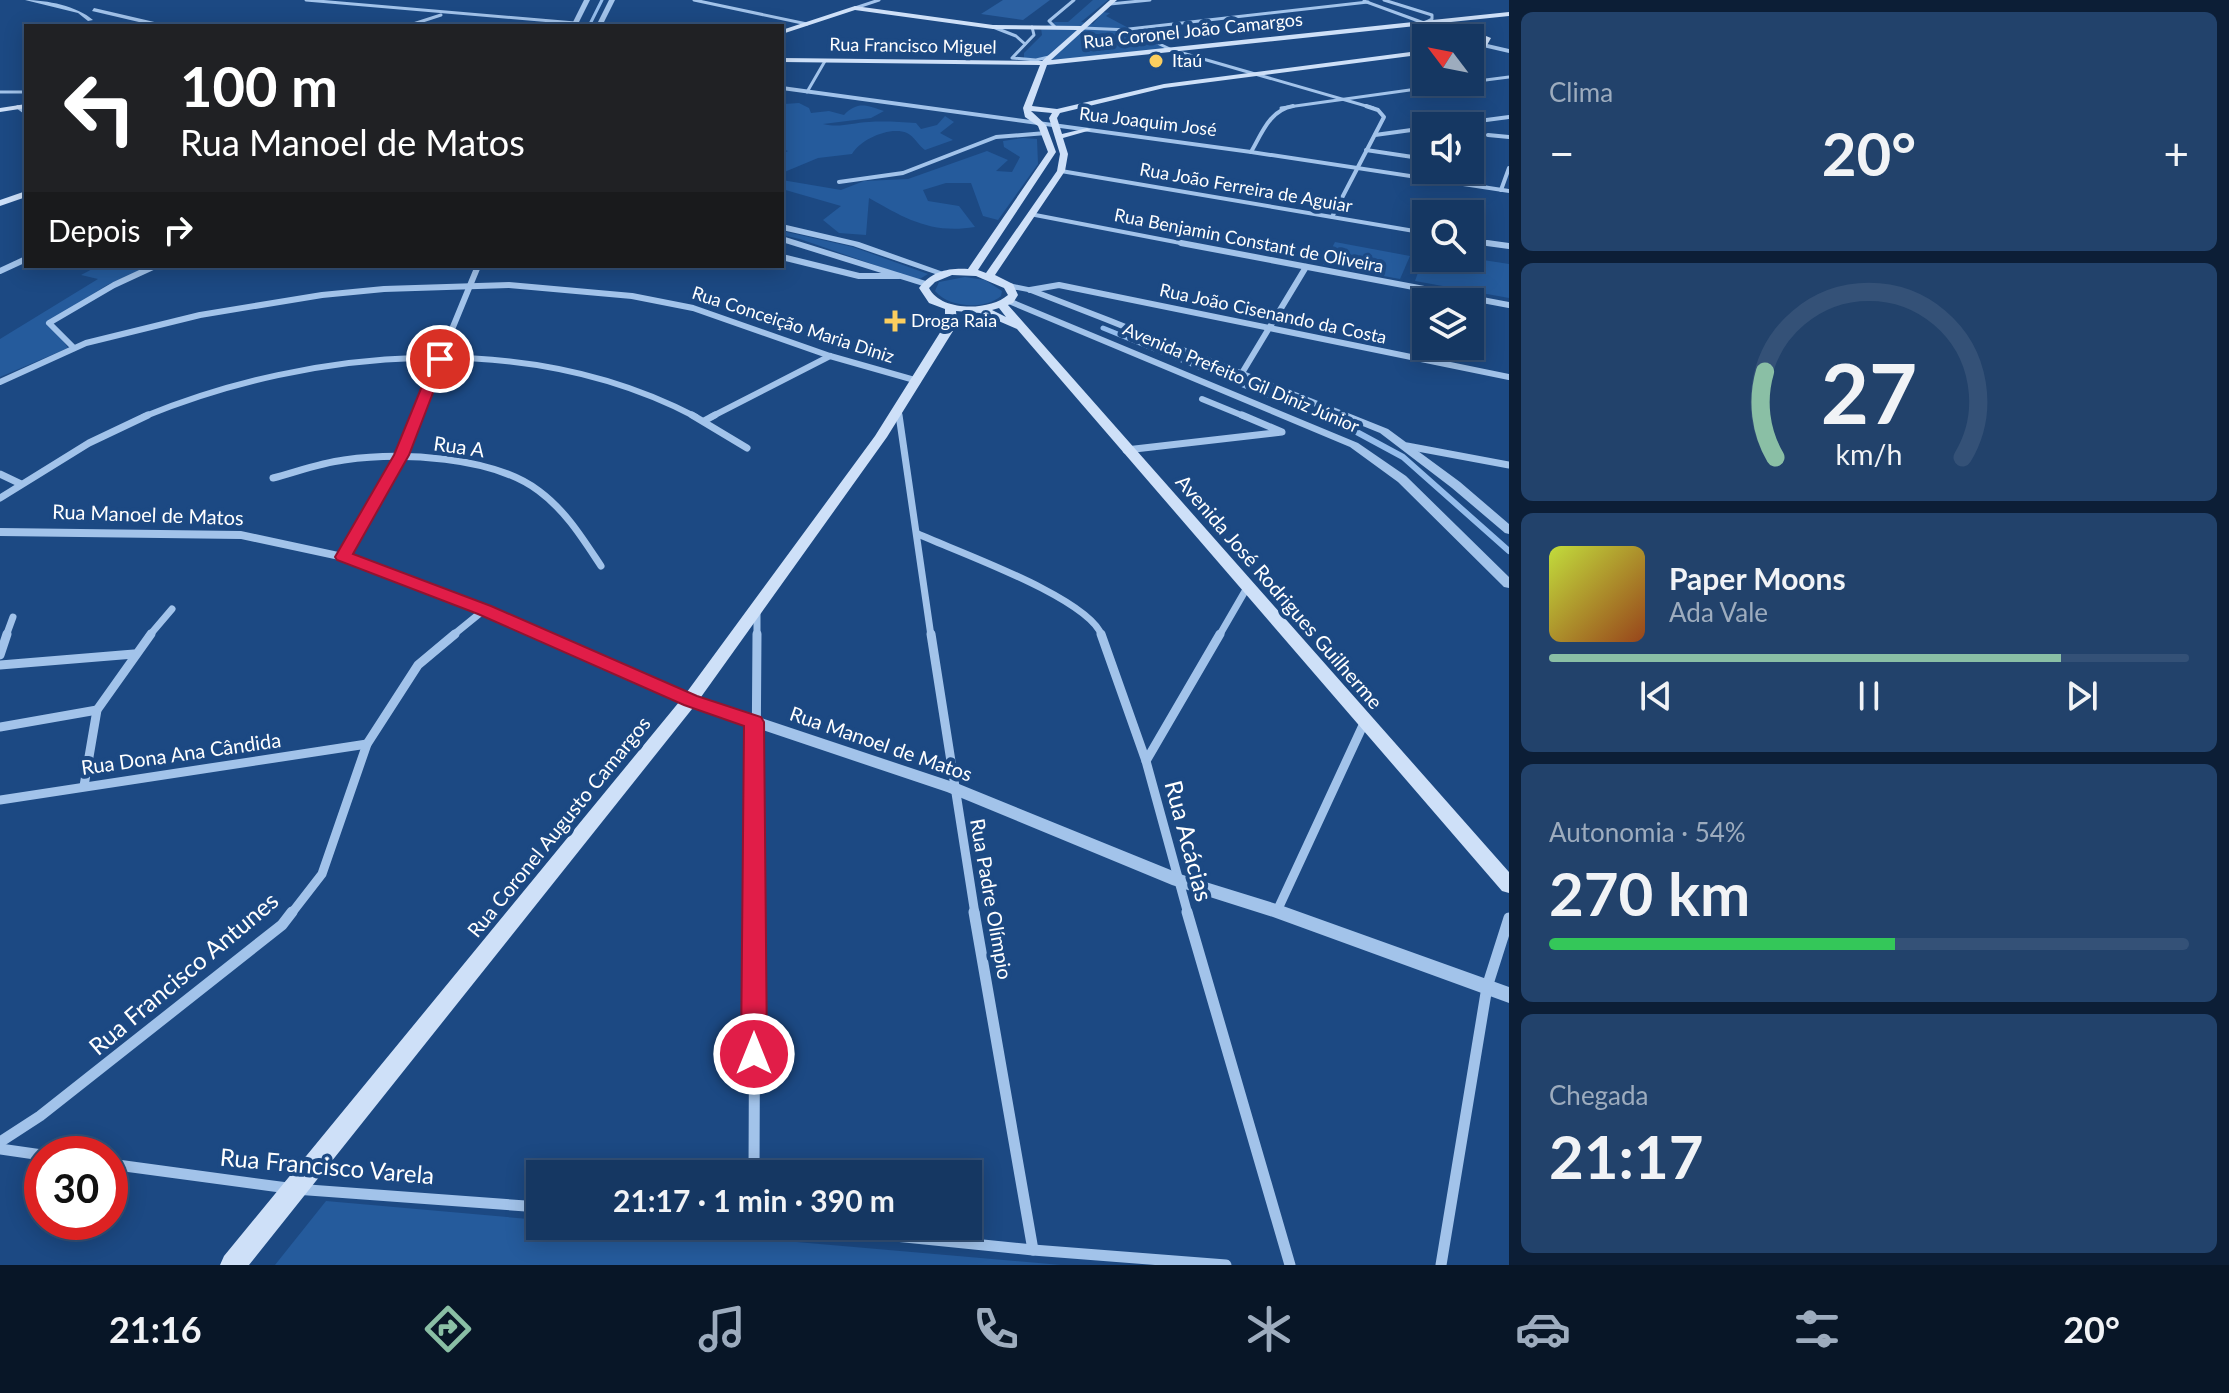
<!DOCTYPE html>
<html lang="pt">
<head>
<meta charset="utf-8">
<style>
  body { margin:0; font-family:Lato,sans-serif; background:#22426b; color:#f1f3f6; height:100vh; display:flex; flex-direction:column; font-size:30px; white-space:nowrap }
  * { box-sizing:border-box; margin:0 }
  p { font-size:26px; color:#9dacbe }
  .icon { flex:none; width:44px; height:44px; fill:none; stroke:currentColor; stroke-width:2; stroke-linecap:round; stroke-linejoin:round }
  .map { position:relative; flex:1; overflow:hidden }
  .panel { display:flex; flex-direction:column; gap:12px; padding:12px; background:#0c1e36; width:720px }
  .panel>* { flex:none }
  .guide { position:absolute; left:24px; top:24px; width:760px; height:244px; border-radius:0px; box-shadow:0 4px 20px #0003,0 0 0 2px #345177; background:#202124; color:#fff; overflow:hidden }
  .needle { width:52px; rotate:302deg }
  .controls { position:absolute; left:1412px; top:24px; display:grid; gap:16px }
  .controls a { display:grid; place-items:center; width:72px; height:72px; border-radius:0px; background:#153762; box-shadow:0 4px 20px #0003,0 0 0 2px #345177; font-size:40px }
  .speed { position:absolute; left:24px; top:1136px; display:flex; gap:16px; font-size:40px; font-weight:700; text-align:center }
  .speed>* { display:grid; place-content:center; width:104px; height:104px; border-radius:50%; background:#153762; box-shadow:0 4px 20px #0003,0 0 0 2px #345177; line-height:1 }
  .speed .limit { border:12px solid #d22; background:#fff; color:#111 }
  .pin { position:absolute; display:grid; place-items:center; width:68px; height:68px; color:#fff; margin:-34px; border:4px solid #fff; border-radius:50%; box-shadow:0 2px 8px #0007 }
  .me { position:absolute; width:88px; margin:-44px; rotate:0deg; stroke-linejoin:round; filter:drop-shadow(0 0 6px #0008) }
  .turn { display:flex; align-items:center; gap:28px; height:168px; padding:0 24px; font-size:36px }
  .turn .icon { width:104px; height:104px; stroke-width:2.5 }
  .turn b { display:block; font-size:56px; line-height:68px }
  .then { display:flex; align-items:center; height:76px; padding:0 24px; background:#0003; gap:16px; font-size:30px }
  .big { font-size:60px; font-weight:700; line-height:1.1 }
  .panel .widget { flex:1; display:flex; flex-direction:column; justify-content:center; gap:12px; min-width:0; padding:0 28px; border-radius:12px; background:#22426b }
  .panel .dial { align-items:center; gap:0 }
  .dial svg { height:208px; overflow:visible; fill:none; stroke:#345177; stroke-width:7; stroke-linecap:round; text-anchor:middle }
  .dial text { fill:#f1f3f6; stroke:none }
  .song { display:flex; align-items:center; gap:24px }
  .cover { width:96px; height:96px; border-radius:12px; background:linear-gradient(135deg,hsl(70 70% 55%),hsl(20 70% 35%)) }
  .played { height:8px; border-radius:4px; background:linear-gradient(90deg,#8abfa5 80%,#345177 80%) }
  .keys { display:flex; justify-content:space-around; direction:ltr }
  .heat { display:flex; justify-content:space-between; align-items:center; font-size:44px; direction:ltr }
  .charge { height:12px; border-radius:6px; background:linear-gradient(90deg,#34c759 54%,#345177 0) }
  .trip { position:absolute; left:526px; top:1160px; width:456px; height:80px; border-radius:0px; background:#153762; box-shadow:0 4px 20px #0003,0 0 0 2px #345177; font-weight:700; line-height:80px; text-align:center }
  .dock { display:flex; height:128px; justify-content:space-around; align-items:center; background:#081627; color:#9dacbe }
  .dock .icon { width:56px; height:56px }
  .dock .current { color:#8abfa5 }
  .dock b { font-size:36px; color:#f1f3f6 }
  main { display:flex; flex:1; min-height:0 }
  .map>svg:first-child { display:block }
  .green { fill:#255b9c }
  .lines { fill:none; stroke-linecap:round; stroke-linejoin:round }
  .stream-far2 { stroke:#95bdec; stroke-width:3 }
  .stream-far1 { stroke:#95bdec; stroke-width:5 }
  .stream { stroke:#95bdec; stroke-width:6 }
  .building { fill:#2b60a1 }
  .pedestrian { stroke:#a2c3ea; stroke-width:3 }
  .minor-far5 { stroke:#a2c3ea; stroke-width:3 }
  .minor-far4 { stroke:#a2c3ea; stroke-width:4 }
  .minor-far3 { stroke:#a2c3ea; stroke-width:6 }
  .minor-far2 { stroke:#a2c3ea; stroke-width:7 }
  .minor-far1 { stroke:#a2c3ea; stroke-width:9 }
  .minor { stroke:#a2c3ea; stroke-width:11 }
  .tertiary { fill:#a2c3ea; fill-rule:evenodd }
  .secondary { fill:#cee0f8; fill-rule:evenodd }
  .route { fill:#e11d48; stroke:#92132f; stroke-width:2 }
  .poi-dot { fill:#fbce5f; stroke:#1c4983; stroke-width:3 }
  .labels { text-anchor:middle; stroke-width:8; stroke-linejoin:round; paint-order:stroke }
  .far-street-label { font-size:18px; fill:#fff; stroke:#1c4983 }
  .far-poi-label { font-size:18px; fill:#fff; stroke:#1c4983; text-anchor:start }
  .street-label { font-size:20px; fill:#fff; stroke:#1c4983 }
  .near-street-label { font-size:24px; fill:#fff; stroke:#1c4983 }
</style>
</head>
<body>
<main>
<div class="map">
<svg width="1509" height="1265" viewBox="0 0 1509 1265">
  <rect width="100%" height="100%" fill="#1c4983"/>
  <g class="green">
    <polygon points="1093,0 1108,0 1081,22 1093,24 1103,12 1110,13 1106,16 1168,49 1070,60 1024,58 1024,53 1042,35 1041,28 1055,22 1068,22"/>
    <path d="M799,103L809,108L811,113L829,111L844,115C857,101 867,105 884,111L871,118L823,124C840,128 851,123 869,122C884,121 900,122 916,123L921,129L937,125L945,116L954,122L940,133L953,140L925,150C918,145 914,136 907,133C890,126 861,139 852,154L818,158L782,173V154L788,151L782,149V108L784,104Z"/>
    <path d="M1023,138L1037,139L1038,164L998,220L983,216L971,183H946L923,190L928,201L959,206L975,227C931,234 906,219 869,198L866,235L839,233L823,220L841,206L782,189V180L841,190L864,181L908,179L987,151L1008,160L996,171L1012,172L1020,157L1004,147L1003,141Z"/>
    <polygon points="782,231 853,247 928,274 918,280 800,239 782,235"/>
    <polygon points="1335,242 1410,256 1400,279 1323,265"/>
    <polygon points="1426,250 1426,258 1470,258 1509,264 1509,298 1415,281"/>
    <polygon points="98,266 150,266 107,285 50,321 68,348 0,377 0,339 98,279 81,275"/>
    <path d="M965,277L985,280L1002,291L1001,296C985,310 949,308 935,291L939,282Z"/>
    <polygon points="326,1201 540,1220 540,1226 612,1226 1061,1265 275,1265"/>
  </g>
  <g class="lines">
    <polyline class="stream-far2" points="589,26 602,0"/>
    <polyline class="stream-far1" points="1103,328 1322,417"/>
    <polyline class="stream" points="1317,415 1353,430 1403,457 1509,551"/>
  </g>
  <polygon class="building" points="1003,0 1050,0 1023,20 981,14"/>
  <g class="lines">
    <polyline class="pedestrian" points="993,27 1016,36 1025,44"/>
    <g class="minor-far5">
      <polyline points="306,0 575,23"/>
      <polyline points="694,0 807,24"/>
      <polyline points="1364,1 1424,23 1432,19 1432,15 1384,0"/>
      <polyline points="1110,4 1150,0"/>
      <polyline points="855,8 879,0"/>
      <polyline points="407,26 441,15"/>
      <polyline points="1032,27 1034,35 1012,58 1036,60 1049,57"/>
      <polyline points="1055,27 1049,21 1074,0"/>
      <polyline points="1083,28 1130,30 1172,50 1373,108"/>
      <polyline points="1129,29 1368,2"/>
      <polyline points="1470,82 1509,77"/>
      <polyline points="0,92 26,92"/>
      <polyline points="807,92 825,61"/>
      <polyline points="1281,108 1467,82"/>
    </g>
    <g class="minor-far4">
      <polyline points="18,107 26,113"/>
      <polyline points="1441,126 1509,117"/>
      <polyline points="1375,135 1426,128"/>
      <polyline points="1488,135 1509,137"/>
      <polyline points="1366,150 1426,159"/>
      <path d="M1251,152C1262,133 1270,110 1293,106"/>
      <polyline points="1470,166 1475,167"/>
      <polyline points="1061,171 1426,233"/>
      <polyline points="839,182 903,173 996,137 1046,133"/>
      <polyline points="1501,190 1509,168"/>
      <polyline points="1030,214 1191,245"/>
      <polyline points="1332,217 1384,117 1378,110 1366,106"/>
      <polyline points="1470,240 1500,245"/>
    </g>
    <g class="minor-far3">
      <polyline points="1181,243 1509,305"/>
      <polyline points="1487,243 1509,246"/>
      <polyline points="782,257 859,276 899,276"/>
      <polyline points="0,271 26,259"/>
      <polyline points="1030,290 1059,285 1509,377"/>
      <polyline points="74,348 49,323 114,285 155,266"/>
      <polyline points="1242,373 1306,267"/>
      <polyline points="0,382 86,343 200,315 322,295 384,289 509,285 632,296 693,308 830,356 918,381"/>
      <polyline points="1202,399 1246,417"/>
      <polyline points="898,411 899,417"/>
      <path d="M143,417C314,347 528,329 696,417"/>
      <polyline points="416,417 478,266"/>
      <polyline points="711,417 830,356"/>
    </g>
    <g class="minor-far2">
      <polyline points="692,415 747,448"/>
      <polyline points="899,415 931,636"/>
      <polyline points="704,421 715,415"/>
      <polyline points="1407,446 1509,465"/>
      <polyline points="1126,450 1282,432 1242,415"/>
      <polyline points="0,474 21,484"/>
      <path d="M273,478C296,472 320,463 344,460C400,452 493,456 539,491C566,511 583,539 601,566"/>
      <polyline points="0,498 89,443 148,415"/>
      <path d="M918,534C958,552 1089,598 1102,636"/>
      <polyline points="343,557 401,455 417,415"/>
      <polyline points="6,636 13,617"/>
      <polyline points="149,636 172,609"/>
      <polyline points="452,636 484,610"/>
      <polyline points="757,636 757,609"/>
      <polyline points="1219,636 1248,586"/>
    </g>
    <g class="minor-far1">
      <polyline points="931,634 975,914"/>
      <polyline points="1101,634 1146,761 1188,914"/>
      <polyline points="0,655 7,634"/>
      <polyline points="0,665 134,654"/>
      <polyline points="0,727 97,710"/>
      <polyline points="1146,761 1220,634"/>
      <polyline points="84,786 97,710 151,634"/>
      <polyline points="0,800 367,744"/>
      <polyline points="1277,911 1365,721"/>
      <polyline points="291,914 322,874 367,744 418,665 455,634"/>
      <polyline points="755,914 757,634"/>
    </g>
    <g class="minor">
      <polyline points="974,912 1033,1250"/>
      <polyline points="1187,912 1290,1265"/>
      <polyline points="0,1142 40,1116 282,925 292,912"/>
      <polyline points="0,1149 42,1155"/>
      <polyline points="110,1164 295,1189 540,1207"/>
      <polyline points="754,1174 755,912"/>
      <polyline points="796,1226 1033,1250 1226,1265"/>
      <polyline points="1441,1265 1487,987 1509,918"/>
    </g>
    <g class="tertiary">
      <path d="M25,0C47,0 77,6 93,20L88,21L78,13Z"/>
      <polygon points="584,0 590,0 577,26 571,26"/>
      <polygon points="609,0 615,0 602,26 596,26"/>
      <polygon points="94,8 163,24 166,26 156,26 92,11"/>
      <polygon points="1424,21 1461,37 1462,38 1454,38 1422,24"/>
      <polygon points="1470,40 1509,49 1509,53 1470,44"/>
      <polygon points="782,86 1251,150 1509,189 1509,193 1251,154 782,90"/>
      <polygon points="782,224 859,242 949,274 941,276 853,246 782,230"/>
      <polygon points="782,236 929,282 931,284 923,286 782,242"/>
      <polygon points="1009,283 1033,288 1111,318 1388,429 1460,482 1509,524 1509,534 1505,533 1452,488 1380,433 1105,322 1028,292 1006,288 1004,286"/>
      <polygon points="1009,298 1358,443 1406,476 1509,577 1509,588 1504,587 1398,482 1350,447 1006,303 1004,301"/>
      <polygon points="0,528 241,531 348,554 489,607 695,696 959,784 1183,875 1283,906 1509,987 1509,1003 1273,917 1172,885 947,792 685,704 479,613 339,560 241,539 0,536"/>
    </g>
    <g class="secondary">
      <path d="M1110,0H1117L1051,60L1509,12V16L1451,22L1491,38L1486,47L1470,48V44L1484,43L1485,40L1444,23L1047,65L1032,106L1057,109L1164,84L1426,50V54L1164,88L1060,113L1057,118L1062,134L1087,128L1091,130L1063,138L1068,154L1065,171L995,275L1013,284L1018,295L1013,303L1008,305L1509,872V893L1502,891L1017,329L980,313L956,311L957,321L953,331L887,437L696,704L249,1265H220L224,1256L684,696L875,436L941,331L945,321V309L929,303L919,288C932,271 948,268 968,269L1048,152L1038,126L1025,117L1023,108L1040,65L782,62V58L1042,61L1077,30L993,29L855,10L782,34V30L855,6L993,25L1081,26ZM1031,111L1052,113L1049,118L1060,154L1057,171L986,273L978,270L1056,152L1046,125ZM952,275L976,276L1004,288L1008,295C990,311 941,312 929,288L935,282ZM999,308L1006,317L992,310Z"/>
      <polygon points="26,104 26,108 0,112 0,108"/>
      <polygon points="26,191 26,197 0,206 0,200"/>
    </g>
  </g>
  <polygon class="route" points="440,355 446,359 409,455 353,554 491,606 697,696 761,717 764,722 767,1054 763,1062 754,1065 745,1062 741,1054 744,726 684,705 478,614 337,560 335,557 394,455 433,359"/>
  <g class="poi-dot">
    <circle cx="1156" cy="61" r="8"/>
    <path d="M891 309h8v8h8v8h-8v8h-8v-8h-8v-8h8z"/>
  </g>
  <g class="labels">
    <g class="far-street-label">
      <text transform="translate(1193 31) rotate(-6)" y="6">Rua Coronel João Camargos</text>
      <text transform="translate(913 46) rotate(1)" y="6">Rua Francisco Miguel</text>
      <text transform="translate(1148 122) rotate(7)" y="6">Rua Joaquim José</text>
      <text transform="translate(1246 188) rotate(10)" y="6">Rua João Ferreira de Aguiar</text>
      <text transform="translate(1249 241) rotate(11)" y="6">Rua Benjamin Constant de Oliveira</text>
      <text transform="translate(1273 314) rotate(12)" y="6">Rua João Cisenando da Costa</text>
      <text transform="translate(793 325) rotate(18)" y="6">Rua Conceição Maria Diniz</text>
      <text transform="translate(1241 378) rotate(23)" y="6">Avenida Prefeito Gil Diniz Júnior</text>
    </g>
    <g class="far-poi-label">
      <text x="1172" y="67">Itaú</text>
      <text x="911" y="327">Droga Raia</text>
    </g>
    <g class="street-label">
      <text transform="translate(459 447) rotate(8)" y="7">Rua A</text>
      <text transform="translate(148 515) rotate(2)" y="7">Rua Manoel de Matos</text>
      <text transform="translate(1279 592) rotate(49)" y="7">Avenida José Rodrigues Guilherme</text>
      <text transform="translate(881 744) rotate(19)" y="7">Rua Manoel de Matos</text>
      <text transform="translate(181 754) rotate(-8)" y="7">Rua Dona Ana Cândida</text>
      <text transform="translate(559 827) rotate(-51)" y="7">Rua Coronel Augusto Camargos</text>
      <text transform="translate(991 899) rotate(80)" y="7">Rua Padre Olímpio</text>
    </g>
    <g class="near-street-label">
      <text transform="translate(1188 841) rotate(75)" y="8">Rua Acácias</text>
      <text transform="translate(184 974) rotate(-40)" y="8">Rua Francisco Antunes</text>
      <text transform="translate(327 1167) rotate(5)" y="8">Rua Francisco Varela</text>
    </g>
  </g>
</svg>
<div class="controls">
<a><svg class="needle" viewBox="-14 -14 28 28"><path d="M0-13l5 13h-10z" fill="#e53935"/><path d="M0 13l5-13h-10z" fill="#9dacbe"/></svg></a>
<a><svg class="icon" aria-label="sound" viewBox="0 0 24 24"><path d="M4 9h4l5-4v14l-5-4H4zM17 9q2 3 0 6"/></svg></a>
<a><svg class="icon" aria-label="search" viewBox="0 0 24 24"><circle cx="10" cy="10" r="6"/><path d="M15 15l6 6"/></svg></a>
<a><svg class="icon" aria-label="layers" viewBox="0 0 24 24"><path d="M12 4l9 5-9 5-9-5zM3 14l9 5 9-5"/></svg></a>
</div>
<div class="speed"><div class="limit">30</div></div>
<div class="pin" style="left:440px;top:359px;background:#d93025"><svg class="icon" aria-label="arrive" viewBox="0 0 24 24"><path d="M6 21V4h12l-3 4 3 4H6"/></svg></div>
<svg class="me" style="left:754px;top:1054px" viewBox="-20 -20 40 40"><circle r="17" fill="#e11d48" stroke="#fff" stroke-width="3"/><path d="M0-11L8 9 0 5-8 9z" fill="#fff"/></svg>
<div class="trip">21:17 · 1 min · 390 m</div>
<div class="guide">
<div class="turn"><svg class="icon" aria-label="left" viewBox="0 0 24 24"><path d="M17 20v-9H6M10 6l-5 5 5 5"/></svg><div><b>100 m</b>Rua Manoel de Matos</div></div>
<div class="then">Depois<svg class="icon" aria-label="right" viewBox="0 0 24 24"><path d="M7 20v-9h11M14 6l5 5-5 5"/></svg></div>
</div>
</div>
<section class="panel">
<div class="widget"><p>Clima</p>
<div class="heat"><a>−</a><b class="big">20°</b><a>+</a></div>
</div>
<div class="widget dial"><svg viewBox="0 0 100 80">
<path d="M14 69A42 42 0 1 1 86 69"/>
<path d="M14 69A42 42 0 0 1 10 36" stroke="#8abfa5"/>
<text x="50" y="56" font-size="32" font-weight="700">27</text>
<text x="50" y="72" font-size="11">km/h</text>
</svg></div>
<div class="widget">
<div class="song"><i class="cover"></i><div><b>Paper Moons</b><p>Ada Vale</p></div></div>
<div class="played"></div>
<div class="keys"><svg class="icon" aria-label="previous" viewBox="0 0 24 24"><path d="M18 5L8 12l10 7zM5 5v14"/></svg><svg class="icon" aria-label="pause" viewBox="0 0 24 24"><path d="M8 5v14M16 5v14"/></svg><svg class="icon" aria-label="next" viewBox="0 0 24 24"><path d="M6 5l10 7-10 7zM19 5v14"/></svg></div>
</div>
<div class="widget"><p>Autonomia · 54%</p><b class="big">270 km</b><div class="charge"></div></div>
<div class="widget"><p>Chegada</p><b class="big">21:17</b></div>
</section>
</main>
<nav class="dock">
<b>21:16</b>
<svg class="icon current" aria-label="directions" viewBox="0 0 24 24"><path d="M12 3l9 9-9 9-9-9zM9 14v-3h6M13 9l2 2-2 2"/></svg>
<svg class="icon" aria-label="music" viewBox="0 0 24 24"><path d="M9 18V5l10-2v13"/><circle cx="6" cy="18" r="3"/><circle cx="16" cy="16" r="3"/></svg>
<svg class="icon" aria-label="phone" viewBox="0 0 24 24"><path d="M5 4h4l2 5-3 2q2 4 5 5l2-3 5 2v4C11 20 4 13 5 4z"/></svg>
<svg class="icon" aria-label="climate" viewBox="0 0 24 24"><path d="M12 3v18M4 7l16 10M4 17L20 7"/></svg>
<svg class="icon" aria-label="car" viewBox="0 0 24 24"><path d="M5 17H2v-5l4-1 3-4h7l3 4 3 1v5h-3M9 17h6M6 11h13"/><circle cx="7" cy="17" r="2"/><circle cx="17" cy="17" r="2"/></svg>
<svg class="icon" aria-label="filters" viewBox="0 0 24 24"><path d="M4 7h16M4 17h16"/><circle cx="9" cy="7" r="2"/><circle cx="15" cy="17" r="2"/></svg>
<b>20°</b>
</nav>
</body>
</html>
